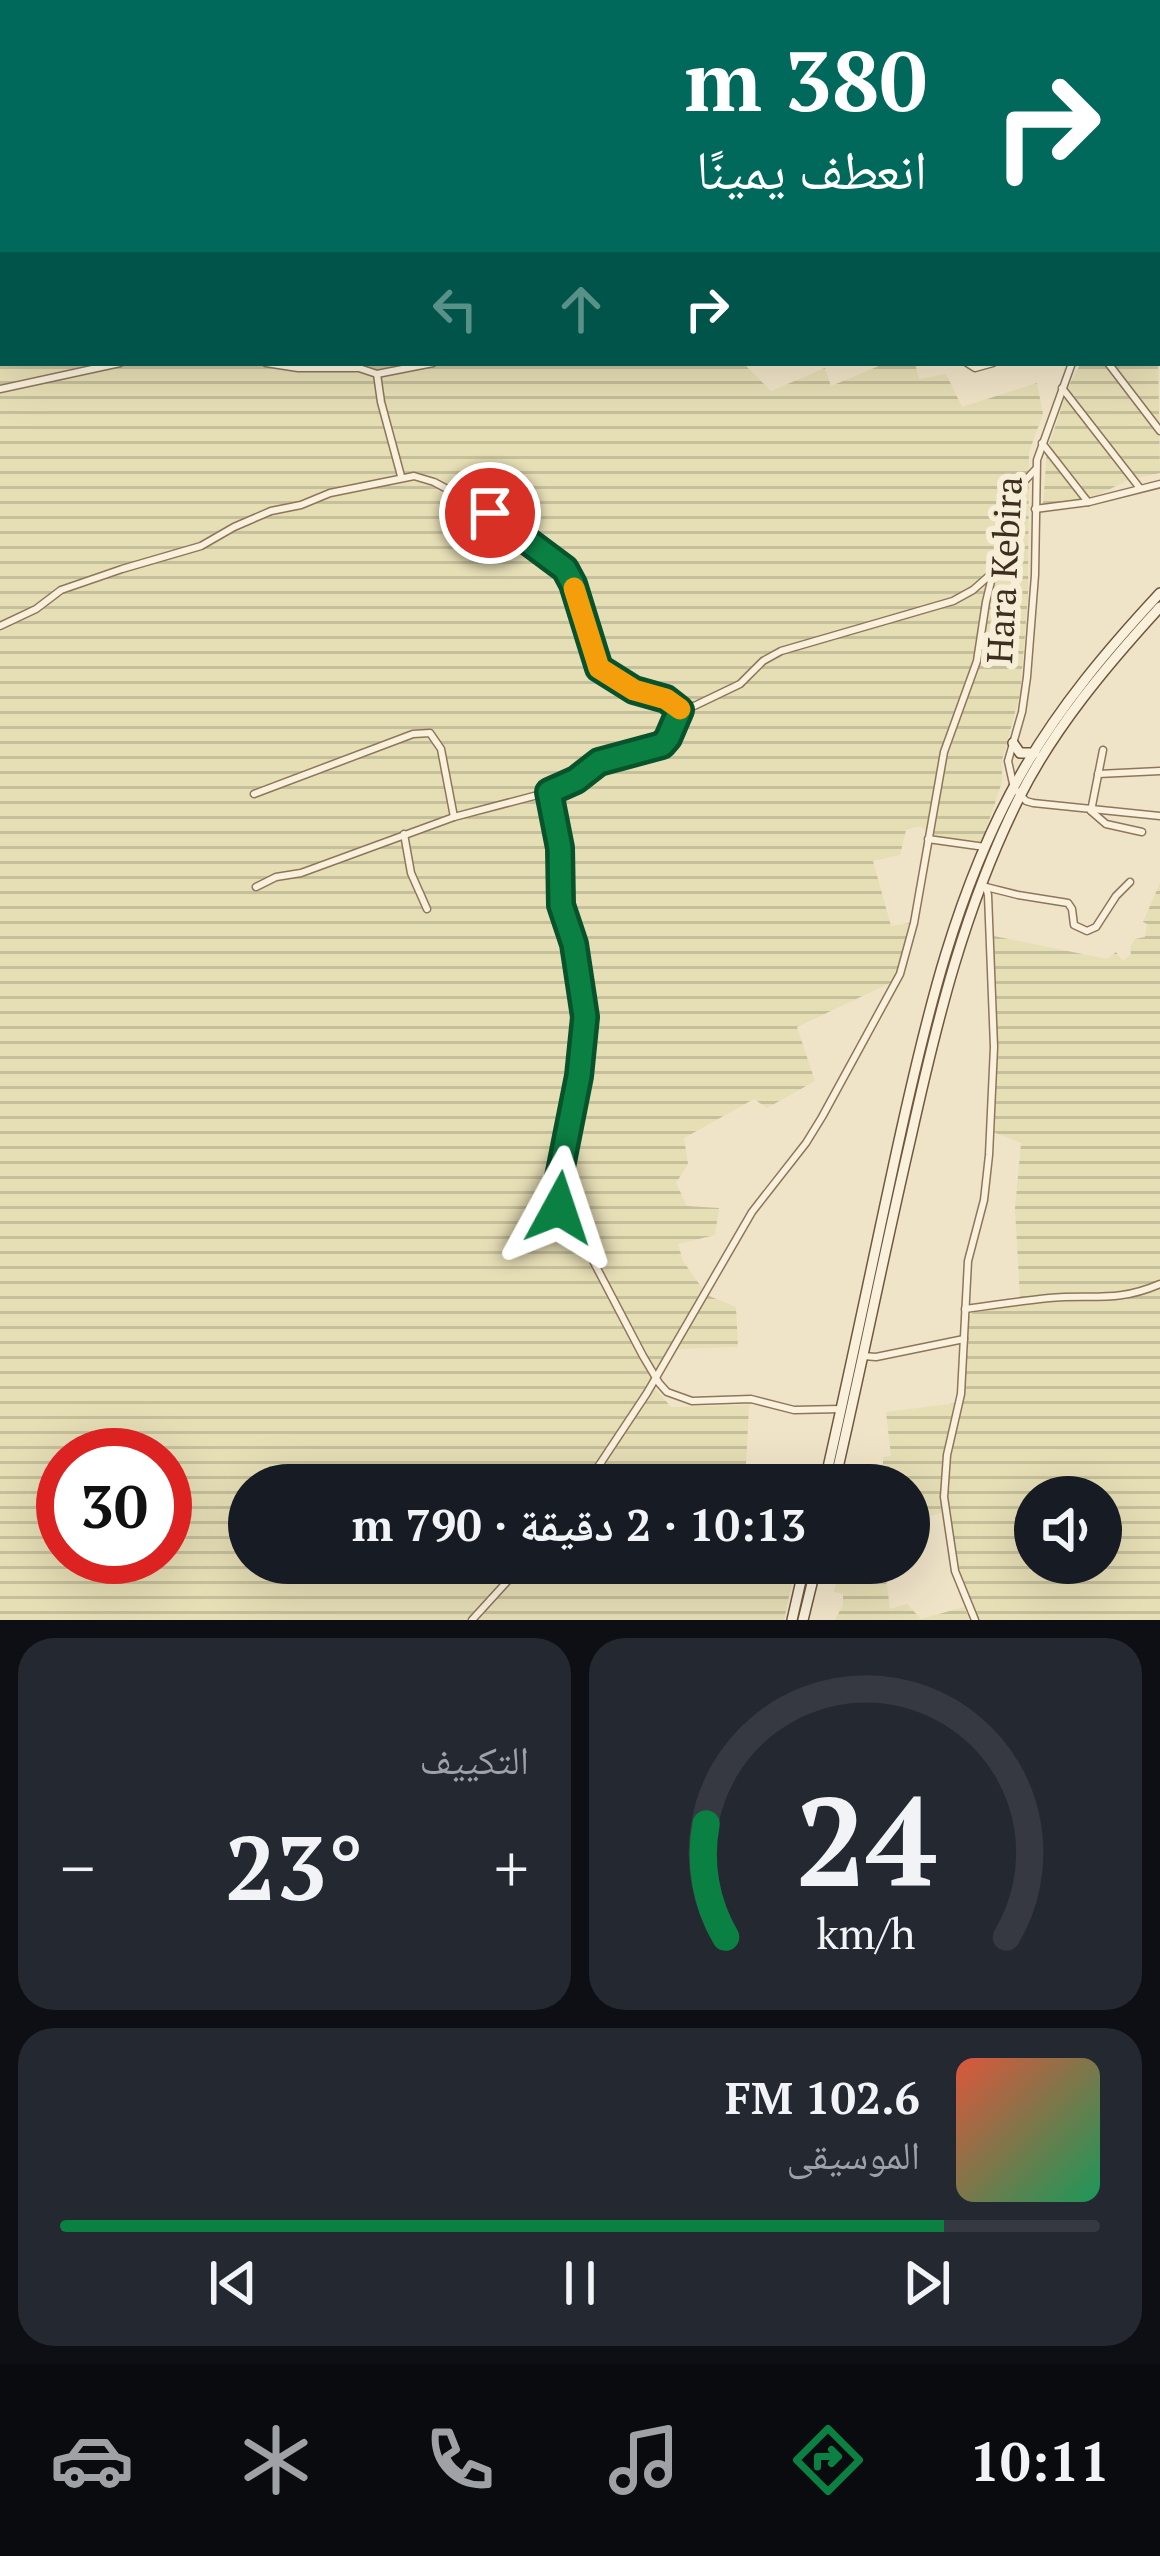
<!DOCTYPE html>
<html lang="ar">
<head>
<meta charset="utf-8">
<style>
  body { margin:0; font-family:"PT Serif","Noto Naskh Arabic",serif; background:#242831; color:#f1f3f6; direction:rtl; height:100vh; display:flex; flex-direction:column; font-size:45px; white-space:nowrap }
  * { box-sizing:border-box; margin:0 }
  p { font-size:39px; color:#9ea1a6 }
  .icon { flex:none; width:66px; height:66px; fill:none; stroke:currentColor; stroke-width:2; stroke-linecap:round; stroke-linejoin:round }
  .map { position:relative; height:1620px; overflow:hidden; direction:ltr }
  .details { display:flex; flex-direction:column; gap:18px; padding:18px; background:#0d0f14; flex:1 }
  .details>* { flex:none }
  .guide { position:absolute; left:0px; top:0px; width:1161px; height:366px; box-shadow:0 12px 48px #0002; direction:rtl; background:#00695c; color:#fff; overflow:hidden }
  .tools { position:absolute; left:1014px; top:1476px; display:grid; gap:24px }
  .tools a { display:grid; place-items:center; width:108px; height:108px; border-radius:50%; background:#171b24; box-shadow:0 12px 48px #0002; font-size:60px }
  .speed { position:absolute; left:36px; top:1428px; display:flex; gap:24px; font-size:60px; font-weight:700; text-align:center }
  .speed>* { display:grid; place-content:center; width:156px; height:156px; border-radius:50%; background:#171b24; box-shadow:0 12px 48px #0002; line-height:1 }
  .speed .limit { border:18px solid #d22; background:#fff; color:#111 }
  .pin { position:absolute; display:grid; place-items:center; width:102px; height:102px; color:#fff; margin:-51px; border:6px solid #fff; border-radius:50%; box-shadow:0 3px 12px #0007 }
  .me { position:absolute; width:132px; margin:-66px; rotate:5deg; stroke-linejoin:round; filter:drop-shadow(0 0 9px #0008) }
  .turn { display:flex; align-items:center; gap:42px; height:252px; padding:0 36px; font-size:54px }
  .turn .icon { width:156px; height:156px; stroke-width:2.5 }
  .turn b { display:block; font-size:84px; line-height:102px }
  .lanes { display:flex; align-items:center; height:114px; padding:0 36px; background:#0003; justify-content:center; gap:60px; direction:ltr }
  .lanes .off { opacity:.35 }
  .big { font-size:90px; font-weight:800; line-height:1.1 }
  .details .tile { flex:1; display:flex; flex-direction:column; justify-content:center; gap:18px; min-width:0; padding:0 42px; border-radius:36px; background:#242831 }
  .details .dial { align-items:center; gap:0 }
  .dial svg { height:312px; overflow:visible; fill:none; stroke:#363941; stroke-width:7; stroke-linecap:round; text-anchor:middle }
  .dial text { fill:#f1f3f6; stroke:none }
  .song { display:flex; align-items:center; gap:36px }
  .cover { width:144px; height:144px; border-radius:18px; background:linear-gradient(135deg,hsl(10 70% 55%),hsl(150 70% 35%)) }
  .played { height:12px; border-radius:6px; background:linear-gradient(90deg,#0b8043 85%,#363941 85%) }
  .keys { display:flex; justify-content:space-around; direction:ltr }
  .heat { display:flex; justify-content:space-between; align-items:center; font-size:66px; direction:ltr }
  .details .tiles { flex:1; display:grid; gap:18px; grid-template-columns:1fr 1fr }
  .tile:last-child { grid-column:span 2 }
  .trip { position:absolute; left:228px; top:1464px; width:702px; height:120px; border-radius:60px; background:#171b24; box-shadow:0 12px 48px #0002; font-weight:800; line-height:120px; text-align:center; direction:rtl }
  .tabs { display:flex; height:192px; justify-content:space-around; align-items:center; background:#090b0e; color:#9ea1a6 }
  .tabs .icon { width:84px; height:84px }
  .tabs .selected { color:#0b8043 }
  .tabs b { font-size:54px; color:#f1f3f6 }
  .map>svg:first-child { display:block }
  .farmland { fill:url(#farmland-rules); fill-rule:evenodd }
  .lines { fill:none; stroke-linecap:round; stroke-linejoin:round }
  .street-casing { stroke:#8d765c; stroke-width:9 }
  .secondary-casing { stroke:#6f573f; stroke-width:12 }
  .street { stroke:#faf1dc; stroke-width:6 }
  .secondary { stroke:#faf1dc; stroke-width:9 }
  .route-casing { stroke:#07532c; stroke-width:30 }
  .route { stroke:#0b8043; stroke-width:21 }
  .slow { stroke:#f59e0b; stroke-width:21 }
  .labels { text-anchor:middle; stroke-width:12; stroke-linejoin:round; paint-order:stroke }
  .street-label { font-size:36px; fill:#3d2e20; stroke:#f7eed8 }
</style>
</head>
<body>
<div class="map">
<svg width="1160" height="1620" viewBox="0 0 1160 1620">
  <defs>
    <pattern id="farmland-rules" width="6" height="5" patternUnits="userSpaceOnUse" patternTransform="scale(3)"><rect width="6" height="5" fill="#e6deb5"/><path d="M0 2.5h6" fill="none" stroke="#c6bf9b"/></pattern>
  </defs>
  <rect width="100%" height="100%" fill="#f0e4c8"/>
  <g class="farmland">
    <polygon points="253,0 892,0 894,3 244,3"/>
    <path d="M3,146V363H743L771,391L825,368L831,386L886,363H915L919,379L946,374L962,407L1037,383L1043,414L1029,452L1028,597L1020,694L1002,761V782L981,844L936,839L920,826L906,830L900,855L873,861L891,926L910,923L903,958L890,983L797,1027L815,1081L767,1108L754,1099L684,1138L688,1164L676,1183L687,1206L719,1208L715,1235L678,1244L683,1261L707,1295L736,1307L738,1347L675,1349L653,1386L671,1407L749,1405L745,1485H249V1563H796L784,1620H0V147ZM63,1455H165V1557H63Z"/>
    <polygon points="1158,352 1160,473 1128,480 1092,498 1043,505 1047,450 1071,381 1081,363 1158,363"/>
    <path d="M1160,883V1620H978L957,1568L947,1488L950,1457L965,1388L969,1316L975,1311L1020,1298L1015,1209L1021,1143L993,1132L997,1018L994,936L1107,959L1116,952L1123,961L1131,954L1130,947L1135,939L1145,937L1147,924L1143,922ZM1035,1497H1101V1563H1035Z"/>
    <polygon points="957,1403 941,1483 941,1513 916,1520 909,1534 909,1485 878,1485 880,1474 883,1473 883,1457 891,1456 886,1412"/>
    <polygon points="840,1563 898,1563 885,1570 890,1609 907,1604 921,1619 964,1607 970,1620 835,1620 843,1605 843,1594 834,1592"/>
  </g>
  <g class="lines">
    <defs>
      <g id="street">
        <polyline points="668,0 669,3"/>
        <polyline points="1140,0 1151,3"/>
        <polyline points="599,3 608,0"/>
        <polyline points="941,3 941,0"/>
        <polyline points="1158,9 1160,10"/>
        <polyline points="1158,112 1160,112"/>
        <polyline points="1158,131 1160,126"/>
        <polyline points="1158,197 1160,197"/>
        <polyline points="0,207 3,207"/>
        <polyline points="1158,231 1160,233"/>
        <polyline points="1158,292 1160,291"/>
        <polyline points="1158,348 1160,348"/>
        <polyline points="266,363 298,368 359,368 377,374 433,363"/>
        <polyline points="967,363 975,368 993,363"/>
        <polyline points="1072,363 1037,460 1035,575 1027,677 1022,712 1008,761 1014,788 1026,801 1033,803 1160,816"/>
        <polyline points="1108,363 1160,431"/>
        <polyline points="377,374 381,402 401,476"/>
        <polyline points="1062,388 1139,487"/>
        <polyline points="0,389 120,363"/>
        <polyline points="1042,443 1088,502"/>
        <polyline points="1035,509 1089,502 1160,484"/>
        <polyline points="0,626 36,609 61,590 122,569 201,546 234,527 271,511 301,505 330,493 414,476 434,482 466,499 560,564 573,584 600,668 635,690 666,699 680,710"/>
        <polyline points="1098,774 1160,771"/>
        <polyline points="549,792 560,849 561,906 575,951 585,1017 579,1077 557,1187 559,1208 589,1253 643,1356 659,1383 667,1392 692,1401 751,1399 794,1410 841,1409"/>
        <polyline points="254,794 413,734 430,733 441,749 454,817"/>
        <polyline points="1091,811 1103,750"/>
        <polyline points="1091,811 1106,824 1142,832"/>
        <polyline points="404,834 411,873 427,909"/>
        <polyline points="928,839 985,847"/>
        <polyline points="256,887 276,877 301,873 454,817 549,792 576,780 599,762 662,745 668,738 680,710 690,708 740,684 763,661 781,651 953,601 973,590 991,574"/>
        <polyline points="986,887 1018,895 1068,903 1072,909 1074,925 1087,931 1096,927 1116,896 1130,882"/>
        <path d="M965,1309C993,1305 1021,1301 1049,1298C1093,1294 1116,1303 1160,1284"/>
        <polyline points="863,1356 876,1357 964,1339"/>
        <polyline points="586,1485 647,1393 752,1212 806,1143 822,1117 900,974 914,923 944,752 977,661 986,602 1001,540 1018,488 1035,470"/>
        <polyline points="472,1620 524,1563"/>
        <polyline points="975,1620 955,1571 944,1497 947,1455 961,1394 968,1261 984,1200 989,1155 994,1047 988,895 986,887 983,887"/>
      </g>
      <g id="secondary">
        <polyline points="225,3 233,0"/>
        <polyline points="0,70 3,69"/>
        <polyline points="1013,743 1020,753 1035,753"/>
        <path d="M824,1485C850,1372 873,1259 898,1145C926,1018 956,888 1021,774C1059,707 1108,649 1160,593"/>
        <path d="M834,1485C861,1369 884,1253 911,1137C937,1020 965,906 1019,798C1054,728 1107,665 1160,607"/>
        <polyline points="792,1620 805,1563"/>
        <polyline points="803,1620 817,1563"/>
      </g>
    </defs>
    <use href="#street" class="street-casing"/>
    <use href="#secondary" class="secondary-casing"/>
    <use href="#street" class="street"/>
    <use href="#secondary" class="secondary"/>
  </g>
  <g class="lines">
    <defs>
      <polyline id="route" points="490,513 565,569 573,584 599,668 634,690 666,699 680,710 668,738 662,745 599,762 576,780 549,792 560,848 561,905 574,944 585,1017 579,1076 557,1187 559,1208"/>
    </defs>
    <use href="#route" class="route-casing"/>
    <use href="#route" class="route"/>
    <polyline class="slow" points="574,588 599,668 634,690 666,699 680,709"/>
  </g>
  <g class="labels">
    <g class="street-label">
      <text transform="translate(1004 570) rotate(-87)" y="13">Hara Kebira</text>
    </g>
  </g>
</svg>
<div class="tools">
<a><svg class="icon" aria-label="sound" viewBox="0 0 24 24"><path d="M4 9h4l5-4v14l-5-4H4zM17 9q2 3 0 6"/></svg></a>
</div>
<div class="speed"><div class="limit">30</div></div>
<div class="pin" style="left:490px;top:513px;background:#d93025"><svg class="icon" aria-label="arrive" viewBox="0 0 24 24"><path d="M6 21V4h12l-3 4 3 4H6"/></svg></div>
<svg class="me" style="left:559px;top:1208px" viewBox="-20 -20 40 40"><path d="M0-17L14 15 0 8-14 15z" fill="#0b8043" stroke="#fff" stroke-width="4"/></svg>
<div class="trip">10:13 · 2 دقيقة · 790 m</div>
<div class="guide">
<div class="turn"><svg class="icon" aria-label="right" viewBox="0 0 24 24"><path d="M7 20v-9h11M14 6l5 5-5 5"/></svg><div><b>380 m</b>انعطف يمينًا</div></div>
<div class="lanes"><svg class="icon off" aria-label="left" viewBox="0 0 24 24"><path d="M17 20v-9H6M10 6l-5 5 5 5"/></svg><svg class="icon off" aria-label="ahead" viewBox="0 0 24 24"><path d="M12 20V5M6 11l6-6 6 6"/></svg><svg class="icon" aria-label="right" viewBox="0 0 24 24"><path d="M7 20v-9h11M14 6l5 5-5 5"/></svg></div>
</div>
</div>
<section class="details">
<div class="tiles">
<div class="tile dial"><svg viewBox="0 0 100 80">
<path d="M14 69A42 42 0 1 1 86 69"/>
<path d="M14 69A42 42 0 0 1 9 40" stroke="#0b8043"/>
<text x="50" y="56" font-size="32" font-weight="700">24</text>
<text x="50" y="72" font-size="11">km/h</text>
</svg></div>
<div class="tile"><p>التكييف</p>
<div class="heat"><a>−</a><b class="big">23°</b><a>+</a></div>
</div>
<div class="tile">
<div class="song"><i class="cover"></i><div><b>102.6 FM</b><p>الموسيقى</p></div></div>
<div class="played"></div>
<div class="keys"><svg class="icon" aria-label="previous" viewBox="0 0 24 24"><path d="M18 5L8 12l10 7zM5 5v14"/></svg><svg class="icon" aria-label="pause" viewBox="0 0 24 24"><path d="M8 5v14M16 5v14"/></svg><svg class="icon" aria-label="next" viewBox="0 0 24 24"><path d="M6 5l10 7-10 7zM19 5v14"/></svg></div>
</div>
</div>
</section>
<nav class="tabs">
<b>10:11</b>
<svg class="icon selected" aria-label="directions" viewBox="0 0 24 24"><path d="M12 3l9 9-9 9-9-9zM9 14v-3h6M13 9l2 2-2 2"/></svg>
<svg class="icon" aria-label="music" viewBox="0 0 24 24"><path d="M9 18V5l10-2v13"/><circle cx="6" cy="18" r="3"/><circle cx="16" cy="16" r="3"/></svg>
<svg class="icon" aria-label="phone" viewBox="0 0 24 24"><path d="M5 4h4l2 5-3 2q2 4 5 5l2-3 5 2v4C11 20 4 13 5 4z"/></svg>
<svg class="icon" aria-label="climate" viewBox="0 0 24 24"><path d="M12 3v18M4 7l16 10M4 17L20 7"/></svg>
<svg class="icon" aria-label="car" viewBox="0 0 24 24"><path d="M5 17H2v-5l4-1 3-4h7l3 4 3 1v5h-3M9 17h6M6 11h13"/><circle cx="7" cy="17" r="2"/><circle cx="17" cy="17" r="2"/></svg>
</nav>
</body>
</html>
